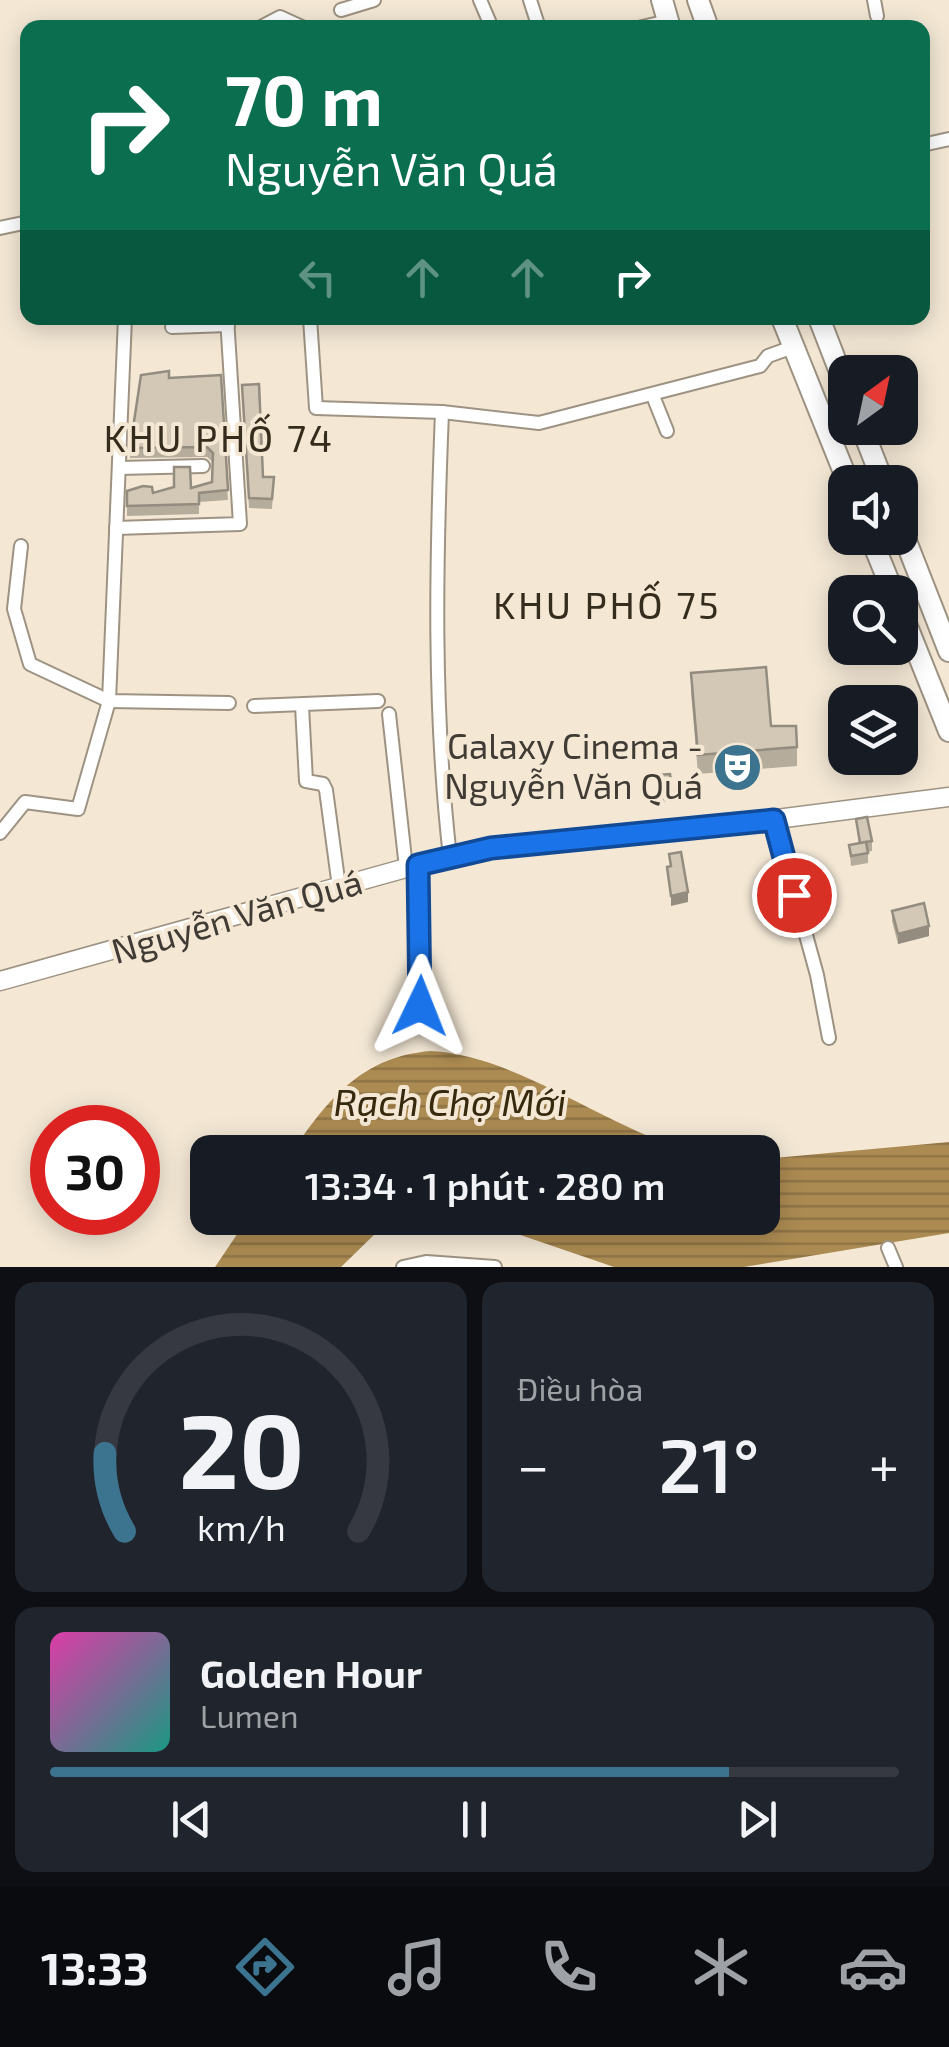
<!DOCTYPE html>
<html lang="vi">
<head>
<meta charset="utf-8">
<style>
  body { margin:0; font-family:"Exo 2",sans-serif; background:#20242c; color:#f1f3f6; height:100vh; display:flex; flex-direction:column; font-size:38px; white-space:nowrap }
  * { box-sizing:border-box; margin:0 }
  p { font-size:32px; color:#9ea1a6 }
  .icon { flex:none; width:55px; height:55px; fill:none; stroke:currentColor; stroke-width:2; stroke-linecap:round; stroke-linejoin:round }
  .map { position:relative; height:1267px; overflow:hidden }
  .sheet { display:flex; flex-direction:column; gap:15px; padding:15px; background:#0d0f14; flex:1 }
  .sheet>* { flex:none }
  .hud { position:absolute; left:20px; top:20px; width:910px; height:305px; border-radius:20px; box-shadow:0 5px 25px #0003; background:#0b6e4f; color:#fff; overflow:hidden }
  .needle { width:65px; rotate:33deg }
  .tools { position:absolute; left:828px; top:355px; display:grid; gap:20px }
  .tools a { display:grid; place-items:center; width:90px; height:90px; border-radius:20px; background:#171b24; box-shadow:0 5px 25px #0003; font-size:50px }
  .speed { position:absolute; left:30px; top:1105px; display:flex; gap:20px; font-size:50px; font-weight:700; text-align:center }
  .speed>* { display:grid; place-content:center; width:130px; height:130px; border-radius:50%; background:#171b24; box-shadow:0 5px 25px #0003; line-height:1 }
  .speed .limit { border:15px solid #d22; background:#fff; color:#111 }
  .pin { position:absolute; display:grid; place-items:center; width:85px; height:85px; color:#fff; margin:-42px; border:5px solid #fff; border-radius:50%; box-shadow:0 2px 10px #0007 }
  .me { position:absolute; width:110px; margin:-55px; rotate:2deg; stroke-linejoin:round; filter:drop-shadow(0 0 8px #0008) }
  .turn { display:flex; align-items:center; gap:35px; height:210px; padding:0 40px; font-size:45px }
  .turn .icon { width:130px; height:130px; stroke-width:2.5 }
  .turn b { display:block; font-size:70px; line-height:85px }
  .lanes { display:flex; align-items:center; height:95px; padding:0 40px; background:#0003; justify-content:center; gap:50px; direction:ltr }
  .lanes .off { opacity:.35 }
  .big { font-size:75px; font-weight:600; line-height:1.1 }
  .sheet .tile { flex:1; display:flex; flex-direction:column; justify-content:center; gap:15px; min-width:0; padding:0 35px; border-radius:20px; background:#20242c }
  .sheet .dial { align-items:center; gap:0 }
  .dial svg { height:260px; overflow:visible; fill:none; stroke:#363941; stroke-width:7; stroke-linecap:round; text-anchor:middle }
  .dial text { fill:#f1f3f6; stroke:none }
  .song { display:flex; align-items:center; gap:30px }
  .cover { width:120px; height:120px; border-radius:15px; background:linear-gradient(135deg,hsl(320 70% 55%),hsl(170 70% 35%)) }
  .played { height:10px; border-radius:5px; background:linear-gradient(90deg,#3c748f 80%,#363941 80%) }
  .keys { display:flex; justify-content:space-around; direction:ltr }
  .heat { display:flex; justify-content:space-between; align-items:center; font-size:55px; direction:ltr }
  .sheet .tiles { flex:1; display:grid; gap:15px; grid-template-columns:1fr 1fr }
  .tile:last-child { grid-column:span 2 }
  .trip { position:absolute; left:190px; top:1135px; width:590px; height:100px; border-radius:20px; background:#171b24; box-shadow:0 5px 25px #0003; font-weight:600; line-height:100px; text-align:center }
  .dock { display:flex; height:160px; justify-content:space-around; align-items:center; background:#090b0e; color:#9ea1a6 }
  .dock .icon { width:70px; height:70px }
  .dock .on { color:#3c748f }
  .dock b { font-size:45px; color:#f1f3f6 }
  .map>svg:first-child { display:block }
  .water { fill:url(#water-rules) }
  .lines { fill:none; stroke-linecap:round; stroke-linejoin:round }
  .street-casing { stroke:#9e9382; stroke-width:16 }
  .secondary-casing { stroke:#9e9382; stroke-width:21 }
  .primary-casing { stroke:#9e9382; stroke-width:24 }
  .street { stroke:#fff; stroke-width:12 }
  .secondary { stroke:#fff; stroke-width:18 }
  .primary { stroke:#fff; stroke-width:20 }
  .wall { fill:#b5ac9c }
  .shaded-wall { fill:#948c7f }
  .building { fill:#d3c8b5; stroke:#948c7f; stroke-width:2.5 }
  .route-casing { stroke:#114b97; stroke-width:25 }
  .route { stroke:#1a73e8; stroke-width:18 }
  .labels { text-anchor:middle; stroke-width:8; stroke-linejoin:round; paint-order:stroke }
  .poi-label { font-size:35px; fill:#403b34; stroke:#f4e8d5; text-anchor:end }
  .street-label { font-size:35px; fill:#403b34; stroke:#f4e8d5 }
  .neighbourhood-label { font-size:38px; letter-spacing:2.5px; fill:#352c1d; stroke:#f4e8d5 }
  .water-label { font-size:38px; font-style:italic; fill:#37290e; stroke:#f4e8d5 }
</style>
</head>
<body>
<div class="map">
<svg width="949" height="1267" viewBox="0 0 949 1267">
  <defs>
    <pattern id="water-rules" width="6" height="5" patternUnits="userSpaceOnUse" patternTransform="scale(2.5)"><rect width="6" height="5" fill="#ac8b52"/><path d="M0 2.5h6" fill="none" stroke="#8d7345"/></pattern>
  </defs>
  <rect width="100%" height="100%" fill="#f4e8d5"/>
  <g class="water">
    <path d="M431,1051C517,1055 608,1129 693,1152H292C328,1099 363,1056 431,1051Z"/>
    <polygon points="949,1142 949,1233 744,1267 614,1267 471,1218 762,1218 763,1159"/>
    <polygon points="248,1218 407,1218 377,1232 341,1267 215,1267"/>
  </g>
  <g class="lines">
    <defs>
      <g id="street">
        <polyline points="480,0 492,28"/>
        <polyline points="530,0 539,28"/>
        <polyline points="874,0 877,16"/>
        <polyline points="341,10 374,0"/>
        <polyline points="259,28 280,17 304,28"/>
        <polyline points="638,28 668,21"/>
        <polyline points="922,145 949,139"/>
        <polyline points="0,228 28,222"/>
        <polyline points="310,318 316,408 442,412 539,423 760,366 768,356 793,347"/>
        <polyline points="172,327 228,325"/>
        <polyline points="653,396 667,431"/>
        <path d="M442,412C436,562 433,708 450,857"/>
        <polyline points="119,468 203,466"/>
        <polyline points="116,528 240,524 227,318"/>
        <polyline points="21,546 14,609 30,664 109,701 229,703"/>
        <polyline points="254,706 378,701"/>
        <polyline points="302,706 306,781 323,784 326,790 339,887"/>
        <polyline points="389,714 406,868"/>
        <polyline points="774,819 817,975 829,1038"/>
        <polyline points="0,833 25,802 78,809 109,701 125,318"/>
        <polyline points="418,865 422,967 418,1024"/>
        <polyline points="888,1248 896,1267"/>
        <polyline points="403,1267 426,1262 495,1267"/>
      </g>
      <polyline id="secondary" points="0,981 406,868 491,848 737,824 949,797"/>
      <g id="primary">
        <polyline points="662,0 670,28"/>
        <polyline points="698,0 708,28"/>
        <polyline points="782,318 848,482"/>
        <polyline points="819,318 845,385"/>
        <polyline points="862,428 883,482"/>
        <polyline points="900,526 949,651"/>
        <polyline points="871,538 893,592"/>
        <polyline points="900,609 949,731"/>
      </g>
    </defs>
    <use href="#street" class="street-casing"/>
    <use href="#secondary" class="secondary-casing"/>
    <use href="#primary" class="primary-casing"/>
    <use href="#street" class="street"/>
    <use href="#secondary" class="secondary"/>
    <use href="#primary" class="primary"/>
  </g>
  <g class="wall">
    <polygon points="221,375 228,500 199,502 199,514 127,516 127,491 153,493 191,488 212,482 213,462 207,457 130,458 130,448 169,378"/>
    <polygon points="242,395 263,477 274,477 272,509 249,508"/>
    <polygon points="691,673 771,726 797,747 797,766 698,774 691,692"/>
    <polygon points="875,758 889,758 889,768 877,769"/>
    <polygon points="670,774 672,801 659,802 658,775"/>
    <polygon points="856,819 872,841 872,851 868,852 868,863 851,866 849,845 859,844"/>
    <polygon points="892,911 929,936 898,944 892,921"/>
  </g>
  <g class="shaded-wall">
    <polygon points="688,892 688,902 671,906 671,896"/>
    <polygon points="929,926 929,936 898,944 898,934"/>
  </g>
  <g class="building">
    <polygon points="169,371 169,378 221,375 228,490 199,493 199,504 127,506 127,491 143,486 152,487 153,493 174,487 174,467 190,467 191,488 212,482 213,453 207,447 130,448 141,375"/>
    <polygon points="259,384 263,477 274,477 272,499 249,498 242,385"/>
    <polygon points="766,667 771,726 796,726 797,747 698,755 691,673"/>
    <polygon points="670,774 672,791 659,793 658,775"/>
    <polygon points="867,817 872,841 860,843 856,819"/>
    <polygon points="866,842 868,853 851,856 849,845"/>
    <polygon points="681,852 688,892 671,896 667,867 671,866 669,854"/>
    <polygon points="924,903 929,926 898,934 892,911"/>
  </g>
  <g class="lines">
    <defs>
      <polyline id="route" points="420,1006 418,865 491,848 774,820 794,895"/>
    </defs>
    <use href="#route" class="route-casing"/>
    <use href="#route" class="route"/>
  </g>
  <defs>
    <symbol id="theatre-disc" viewBox="-11 -11 22 22"><circle r="9.5" fill="#3c748f" stroke="#f4e8d5"/><path d="M-5-5.5Q0-4 5-5.5V0Q5 5 0 6Q-5 5-5 0ZM-3.3-2.5H-1v1.5H-3.3ZM1-2.5H3.3v1.5H1ZM-2.8 1Q0 5.5 2.8 1Z" fill="#fff"/></symbol>
  </defs>
  <g fill-rule="evenodd">
    <use href="#theatre-disc" x="710" y="740" width="55" height="55"/>
  </g>
  <g class="labels">
    <g class="poi-label">
      <text x="703" y="759">Galaxy Cinema -<tspan x="703" dy="40">Nguyễn Văn Quá</tspan></text>
    </g>
    <g class="street-label">
      <text transform="translate(237 917) rotate(-16)" y="12">Nguyễn Văn Quá</text>
    </g>
    <g class="neighbourhood-label">
      <text x="219" y="452">KHU PHỐ 74</text>
      <text x="607" y="619">KHU PHỐ 75</text>
    </g>
    <g class="water-label">
      <text x="450" y="1116">Rạch Chợ Mới</text>
    </g>
  </g>
</svg>
<div class="tools">
<a><svg class="needle" viewBox="-14 -14 28 28"><path d="M0-13l5 13h-10z" fill="#e53935"/><path d="M0 13l5-13h-10z" fill="#9ea1a6"/></svg></a>
<a><svg class="icon" aria-label="sound" viewBox="0 0 24 24"><path d="M4 9h4l5-4v14l-5-4H4zM17 9q2 3 0 6"/></svg></a>
<a><svg class="icon" aria-label="search" viewBox="0 0 24 24"><circle cx="10" cy="10" r="6"/><path d="M15 15l6 6"/></svg></a>
<a><svg class="icon" aria-label="layers" viewBox="0 0 24 24"><path d="M12 4l9 5-9 5-9-5zM3 14l9 5 9-5"/></svg></a>
</div>
<div class="speed"><div class="limit">30</div></div>
<div class="pin" style="left:794px;top:895px;background:#d93025"><svg class="icon" aria-label="arrive" viewBox="0 0 24 24"><path d="M6 21V4h12l-3 4 3 4H6"/></svg></div>
<svg class="me" style="left:420px;top:1006px" viewBox="-20 -20 40 40"><path d="M0-17L14 15 0 8-14 15z" fill="#1a73e8" stroke="#fff" stroke-width="4"/></svg>
<div class="trip">13:34 · 1 phút · 280 m</div>
<div class="hud">
<div class="turn"><svg class="icon" aria-label="right" viewBox="0 0 24 24"><path d="M7 20v-9h11M14 6l5 5-5 5"/></svg><div><b>70 m</b>Nguyễn Văn Quá</div></div>
<div class="lanes"><svg class="icon off" aria-label="left" viewBox="0 0 24 24"><path d="M17 20v-9H6M10 6l-5 5 5 5"/></svg><svg class="icon off" aria-label="ahead" viewBox="0 0 24 24"><path d="M12 20V5M6 11l6-6 6 6"/></svg><svg class="icon off" aria-label="ahead" viewBox="0 0 24 24"><path d="M12 20V5M6 11l6-6 6 6"/></svg><svg class="icon" aria-label="right" viewBox="0 0 24 24"><path d="M7 20v-9h11M14 6l5 5-5 5"/></svg></div>
</div>
</div>
<section class="sheet">
<div class="tiles">
<div class="tile dial"><svg viewBox="0 0 100 80">
<path d="M14 69A42 42 0 1 1 86 69"/>
<path d="M14 69A42 42 0 0 1 8 45" stroke="#3c748f"/>
<text x="50" y="56" font-size="32" font-weight="700">20</text>
<text x="50" y="72" font-size="11">km/h</text>
</svg></div>
<div class="tile"><p>Điều hòa</p>
<div class="heat"><a>−</a><b class="big">21°</b><a>+</a></div>
</div>
<div class="tile">
<div class="song"><i class="cover"></i><div><b>Golden Hour</b><p>Lumen</p></div></div>
<div class="played"></div>
<div class="keys"><svg class="icon" aria-label="previous" viewBox="0 0 24 24"><path d="M18 5L8 12l10 7zM5 5v14"/></svg><svg class="icon" aria-label="pause" viewBox="0 0 24 24"><path d="M8 5v14M16 5v14"/></svg><svg class="icon" aria-label="next" viewBox="0 0 24 24"><path d="M6 5l10 7-10 7zM19 5v14"/></svg></div>
</div>
</div>
</section>
<nav class="dock">
<b>13:33</b>
<svg class="icon on" aria-label="directions" viewBox="0 0 24 24"><path d="M12 3l9 9-9 9-9-9zM9 14v-3h6M13 9l2 2-2 2"/></svg>
<svg class="icon" aria-label="music" viewBox="0 0 24 24"><path d="M9 18V5l10-2v13"/><circle cx="6" cy="18" r="3"/><circle cx="16" cy="16" r="3"/></svg>
<svg class="icon" aria-label="phone" viewBox="0 0 24 24"><path d="M5 4h4l2 5-3 2q2 4 5 5l2-3 5 2v4C11 20 4 13 5 4z"/></svg>
<svg class="icon" aria-label="climate" viewBox="0 0 24 24"><path d="M12 3v18M4 7l16 10M4 17L20 7"/></svg>
<svg class="icon" aria-label="car" viewBox="0 0 24 24"><path d="M5 17H2v-5l4-1 3-4h7l3 4 3 1v5h-3M9 17h6M6 11h13"/><circle cx="7" cy="17" r="2"/><circle cx="17" cy="17" r="2"/></svg>
</nav>
</body>
</html>
